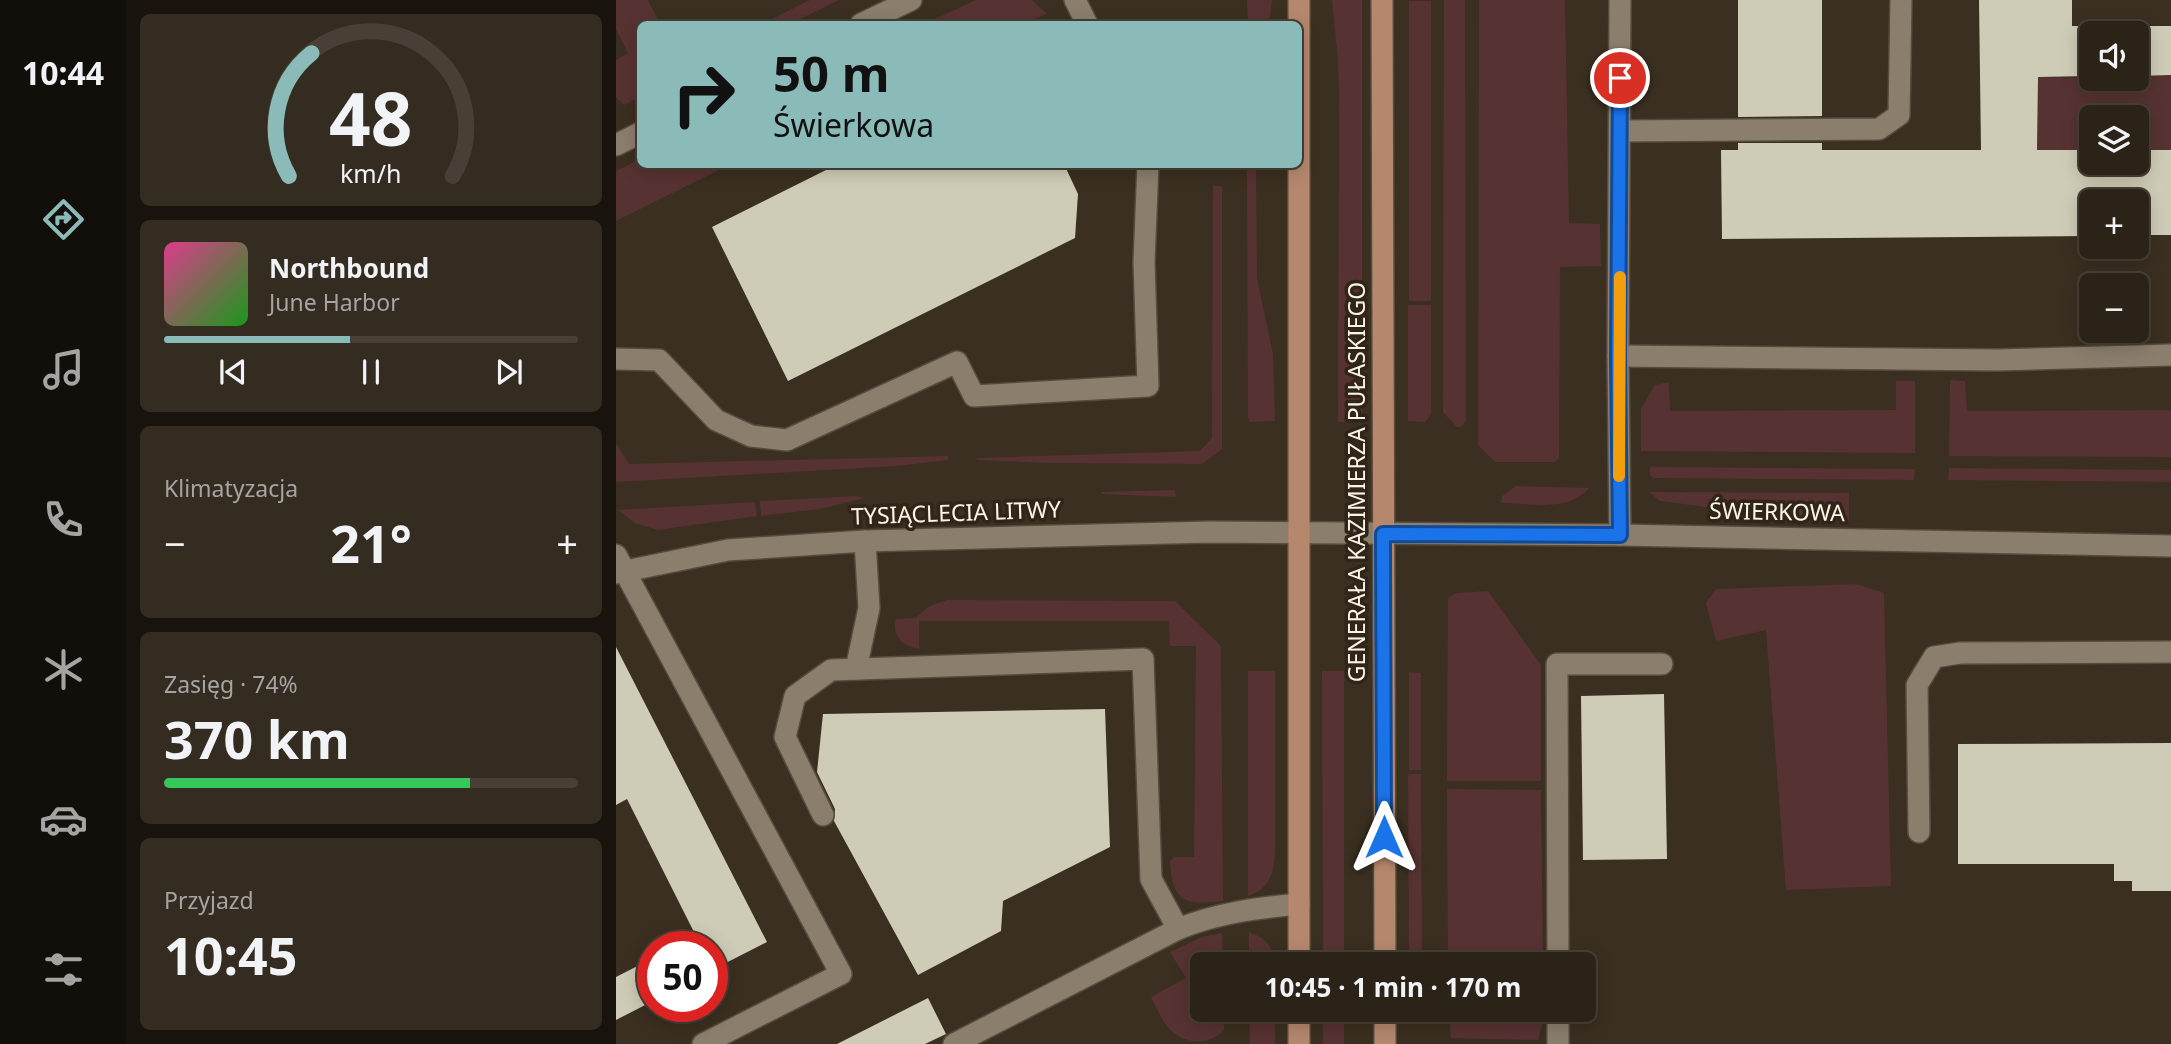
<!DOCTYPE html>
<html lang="pl">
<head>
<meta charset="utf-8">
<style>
  body { margin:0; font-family:"Noto Sans",sans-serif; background:#342b21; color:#f1f3f6; height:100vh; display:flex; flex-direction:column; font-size:26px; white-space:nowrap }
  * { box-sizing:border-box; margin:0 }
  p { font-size:23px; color:#a6a4a2 }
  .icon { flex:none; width:38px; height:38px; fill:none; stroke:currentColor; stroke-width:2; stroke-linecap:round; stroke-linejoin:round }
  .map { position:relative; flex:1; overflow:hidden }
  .details { display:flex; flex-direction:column; gap:14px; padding:14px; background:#18130d; width:490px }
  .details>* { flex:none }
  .hud { position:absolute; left:21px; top:21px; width:665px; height:147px; border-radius:10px; box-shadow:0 4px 18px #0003,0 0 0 2px #484037; background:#8bbbb9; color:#111; overflow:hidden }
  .controls { position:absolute; left:1463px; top:21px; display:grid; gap:14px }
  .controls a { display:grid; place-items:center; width:70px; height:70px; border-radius:10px; background:#2c2318; box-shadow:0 4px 18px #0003,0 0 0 2px #484037; font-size:35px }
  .speed { position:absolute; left:21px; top:931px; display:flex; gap:14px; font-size:35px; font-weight:700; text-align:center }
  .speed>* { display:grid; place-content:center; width:91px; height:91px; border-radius:50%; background:#2c2318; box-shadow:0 4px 18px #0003,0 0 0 2px #484037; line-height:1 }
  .speed .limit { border:10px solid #d22; background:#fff; color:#111 }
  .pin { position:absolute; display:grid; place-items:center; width:60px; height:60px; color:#fff; margin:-30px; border:4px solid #fff; border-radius:50%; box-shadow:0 2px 7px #0007 }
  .me { position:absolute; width:77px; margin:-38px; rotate:0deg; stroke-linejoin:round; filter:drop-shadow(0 0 5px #0008) }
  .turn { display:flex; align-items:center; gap:24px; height:147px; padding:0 21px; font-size:32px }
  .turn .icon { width:91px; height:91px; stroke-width:2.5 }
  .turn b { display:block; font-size:49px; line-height:60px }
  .big { font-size:52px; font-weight:700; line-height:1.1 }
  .details .tile { flex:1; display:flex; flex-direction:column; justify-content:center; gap:10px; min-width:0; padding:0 24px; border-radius:10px; background:#342b21 }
  .details .dial { align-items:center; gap:0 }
  .dial svg { height:182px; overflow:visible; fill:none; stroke:#484037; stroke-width:7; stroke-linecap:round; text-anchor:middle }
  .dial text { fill:#f1f3f6; stroke:none }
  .song { display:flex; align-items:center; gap:21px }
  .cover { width:84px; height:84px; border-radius:10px; background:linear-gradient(135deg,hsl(330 70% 55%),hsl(120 70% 35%)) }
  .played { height:7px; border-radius:4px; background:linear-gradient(90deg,#8bbbb9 45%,#484037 45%) }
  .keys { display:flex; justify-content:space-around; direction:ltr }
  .heat { display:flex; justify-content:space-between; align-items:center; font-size:38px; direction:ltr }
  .charge { height:10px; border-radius:5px; background:linear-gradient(90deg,#34c759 74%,#484037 0) }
  .trip { position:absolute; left:574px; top:952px; width:406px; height:70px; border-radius:10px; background:#2c2318; box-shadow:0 4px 18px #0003,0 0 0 2px #484037; font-weight:700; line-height:70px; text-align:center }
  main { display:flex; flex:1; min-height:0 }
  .dock { display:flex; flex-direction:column; width:126px; justify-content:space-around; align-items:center; background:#120e0a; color:#a6a4a2 }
  .dock .icon { width:49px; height:49px }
  .dock .current { color:#8bbbb9 }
  .dock b { font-size:32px; color:#f1f3f6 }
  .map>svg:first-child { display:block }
  .green { fill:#573232 }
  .building { fill:#ceccb6 }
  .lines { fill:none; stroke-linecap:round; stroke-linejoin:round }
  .minor-casing { stroke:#554c3e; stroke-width:24 }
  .major-casing { stroke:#554c3e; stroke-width:24 }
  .minor { stroke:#8b7e6d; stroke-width:21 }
  .major { stroke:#b5886d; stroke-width:21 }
  .route-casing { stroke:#114b97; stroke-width:18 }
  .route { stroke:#1a73e8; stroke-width:12 }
  .slow { stroke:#f59e0b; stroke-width:12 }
  .labels { text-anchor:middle; stroke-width:7; stroke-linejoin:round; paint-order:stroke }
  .street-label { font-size:23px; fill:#fbf4ea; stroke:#302516 }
</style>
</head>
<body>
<main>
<nav class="dock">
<b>10:44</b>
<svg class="icon current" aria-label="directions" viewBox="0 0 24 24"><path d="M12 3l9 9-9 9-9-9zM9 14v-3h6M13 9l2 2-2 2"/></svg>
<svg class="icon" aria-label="music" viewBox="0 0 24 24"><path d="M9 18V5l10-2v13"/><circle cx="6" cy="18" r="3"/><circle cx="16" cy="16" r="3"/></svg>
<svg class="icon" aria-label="phone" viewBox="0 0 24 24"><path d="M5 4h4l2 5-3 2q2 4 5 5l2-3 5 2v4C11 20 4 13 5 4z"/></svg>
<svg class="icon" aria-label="climate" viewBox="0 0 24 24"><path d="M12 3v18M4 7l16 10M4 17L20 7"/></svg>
<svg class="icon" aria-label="car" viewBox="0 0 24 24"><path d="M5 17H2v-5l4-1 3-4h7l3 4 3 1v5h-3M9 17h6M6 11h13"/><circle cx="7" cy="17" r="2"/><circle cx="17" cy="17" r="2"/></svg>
<svg class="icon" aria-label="filters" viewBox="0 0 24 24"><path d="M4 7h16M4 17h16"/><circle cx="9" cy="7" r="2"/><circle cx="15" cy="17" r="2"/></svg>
</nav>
<section class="details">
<div class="tile dial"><svg viewBox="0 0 100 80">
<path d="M14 69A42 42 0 1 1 86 69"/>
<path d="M14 69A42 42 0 0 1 24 15" stroke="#8bbbb9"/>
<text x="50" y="56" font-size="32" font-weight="700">48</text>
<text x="50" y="72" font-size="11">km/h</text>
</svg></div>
<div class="tile">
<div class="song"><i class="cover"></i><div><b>Northbound</b><p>June Harbor</p></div></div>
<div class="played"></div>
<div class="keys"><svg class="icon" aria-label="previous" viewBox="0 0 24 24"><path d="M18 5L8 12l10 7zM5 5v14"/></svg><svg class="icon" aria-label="pause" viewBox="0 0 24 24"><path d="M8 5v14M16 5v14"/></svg><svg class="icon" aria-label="next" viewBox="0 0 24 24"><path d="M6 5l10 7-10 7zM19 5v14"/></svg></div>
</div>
<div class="tile"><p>Klimatyzacja</p>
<div class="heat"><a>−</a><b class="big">21°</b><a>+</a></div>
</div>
<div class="tile"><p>Zasięg · 74%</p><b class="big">370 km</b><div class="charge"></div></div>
<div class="tile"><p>Przyjazd</p><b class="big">10:45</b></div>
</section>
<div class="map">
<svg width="1555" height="1044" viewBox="0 0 1555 1044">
  <rect width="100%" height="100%" fill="#3a2f20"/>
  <g class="green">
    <polygon points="0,0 32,0 44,24 24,24 24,97 8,105 0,97 0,60 12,53 0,29"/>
    <polygon points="194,0 223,0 174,24 146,24"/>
    <polygon points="360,0 416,0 431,14 406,24 308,24"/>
    <polygon points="631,0 656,0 653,24 632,24"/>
    <polygon points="716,0 746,0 746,422 722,422 723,100 722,60"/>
    <polygon points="828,0 849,0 850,421 845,427 841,427 827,412"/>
    <polygon points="863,0 949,0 953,223 984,224 985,266 944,267 943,458 938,462 879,462 862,445"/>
    <rect x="793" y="1" width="22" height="300"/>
    <polygon points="1555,75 1555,150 1521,150 1521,117 1475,117 1475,150 1421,150 1422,77 1521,79 1521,76"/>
    <polygon points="24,159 24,164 113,165 0,221 0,171"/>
    <polygon points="631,165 640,165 641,278 657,354 659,421 634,422 632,418"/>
    <polygon points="597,186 606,186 606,449 586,464 428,463 361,460 360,458 584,451 596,438"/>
    <polygon points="792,305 815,305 815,414 809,422 792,421"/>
    <polygon points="1334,380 1349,381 1351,411 1555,410 1555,457 1333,456"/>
    <polygon points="1280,381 1299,381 1299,453 1025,451 1025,409 1039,385 1053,382 1054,411 1280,410"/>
    <polygon points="0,443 13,464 332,456 332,460 280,466 0,482"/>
    <polygon points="1034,467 1299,469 1298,480 1037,478 1034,475"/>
    <polygon points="1333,468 1555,470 1555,482 1332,480"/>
    <path d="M900,486L973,488C952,513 914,503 885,503L886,496Z"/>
    <polygon points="559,490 560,497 485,494 485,492"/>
    <polygon points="1033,492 1233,493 1233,521 1106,509 1044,501"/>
    <polygon points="241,496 248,498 204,509 145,516 144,501"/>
    <polygon points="139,502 141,516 42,530 19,523 2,510"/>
    <polygon points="1240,584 1268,593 1275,886 1170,890 1150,630 1100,641 1090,603 1100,589"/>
    <polygon points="872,591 925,665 925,781 831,781 832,598 840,593"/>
    <path d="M331,600L559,601L605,646L607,901C569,906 556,902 554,861L558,857H578L580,646H554L553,621H303V648C287,648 275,634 280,619L299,618L314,606Z"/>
    <path d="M632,671H659V844C659,867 657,888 632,896Z"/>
    <polygon points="706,671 728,671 728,964 707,964"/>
    <polygon points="793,672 805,673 805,770 793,770"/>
    <polygon points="792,774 805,774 806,964 793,964"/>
    <polygon points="831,789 925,790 927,964 832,964"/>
    <path d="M633,932C650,938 657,946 659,964H633Z"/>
    <path d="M606,933L607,964H586V1010H608V1030C603,1036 597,1038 589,1041C555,1044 547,1021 535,997L570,978L554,952L586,937Z"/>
    <polygon points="633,1010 659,1010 659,1044 634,1044"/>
    <rect x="707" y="1010" width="21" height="34"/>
    <polygon points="833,1010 927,1010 927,1023 922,1040 835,1038"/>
  </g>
  <g class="building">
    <polygon points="1122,0 1206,0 1206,116 1122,117"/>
    <polygon points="1363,0 1456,0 1456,26 1555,26 1555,75 1521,76 1521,33 1475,33 1475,76 1422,77 1421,150 1475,150 1475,163 1521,163 1521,150 1555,150 1555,235 1521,235 1521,201 1475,201 1475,236 1106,239 1105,150 1122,150 1122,143 1206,143 1206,150 1365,150"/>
    <polygon points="222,164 448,164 462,194 459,238 172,381 96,227"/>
    <polygon points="0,647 151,942 96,970 96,947 59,947 80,936 11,799 0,805"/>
    <polygon points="1048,694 1051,859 967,860 965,696"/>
    <polygon points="489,709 494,847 387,901 385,931 302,975 218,821 219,809 201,772 207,714"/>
    <polygon points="1555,743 1555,891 1516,891 1516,881 1498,881 1498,864 1342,864 1342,744"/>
    <polygon points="37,958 37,1001 0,1020 0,977"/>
    <polygon points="312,998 330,1034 309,1044 221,1044"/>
  </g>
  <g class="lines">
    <defs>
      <g id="minor">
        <polyline points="459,0 471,24"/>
        <polyline points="1004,0 1002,356 1004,535"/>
        <polyline points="245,24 295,0"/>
        <polyline points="1004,131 1263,129 1283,115 1285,0"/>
        <polyline points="0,145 24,133"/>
        <polyline points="1002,356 1380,360 1555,355"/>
        <polyline points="0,359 43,360 100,420 135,436 171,440 341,362 358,396 532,386 528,262 532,164"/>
        <polyline points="0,555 225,974 87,1044"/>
        <polyline points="0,573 112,550 249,541 593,532 1004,535 1555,546"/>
        <polyline points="240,669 253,608 249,541"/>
        <polyline points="207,815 169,737 179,696 215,670 527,659 535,879 562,929"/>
        <polyline points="1303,832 1301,685 1318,657 1344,653 1555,652"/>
        <polyline points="942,964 941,664 1046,664"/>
        <polyline points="942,1010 942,1044"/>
        <path d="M338,1044L562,929C601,913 641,908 683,904"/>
      </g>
      <g id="major">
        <polyline points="766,0 769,964"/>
        <polyline points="683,964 683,0"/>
        <polyline points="683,1010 683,1044"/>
        <polyline points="769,1010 769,1044"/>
      </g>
    </defs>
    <use href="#minor" class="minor-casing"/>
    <use href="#major" class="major-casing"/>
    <use href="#minor" class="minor"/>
    <use href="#major" class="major"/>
  </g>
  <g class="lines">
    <defs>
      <polyline id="route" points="768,837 767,534 1004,535 1002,356 1004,78"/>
    </defs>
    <use href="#route" class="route-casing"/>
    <use href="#route" class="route"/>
    <polyline class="slow" points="1003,476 1004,277"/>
  </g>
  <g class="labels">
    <g class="street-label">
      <text transform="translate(741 482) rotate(-90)" y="8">GENERAŁA KAZIMIERZA PUŁASKIEGO</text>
      <text transform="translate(1161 512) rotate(1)" y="8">ŚWIERKOWA</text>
      <text transform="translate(340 513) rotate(-2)" y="8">TYSIĄCLECIA LITWY</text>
    </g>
  </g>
</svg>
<div class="controls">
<a><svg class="icon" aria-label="sound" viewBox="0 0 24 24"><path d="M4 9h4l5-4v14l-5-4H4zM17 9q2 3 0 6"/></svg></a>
<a><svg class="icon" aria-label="layers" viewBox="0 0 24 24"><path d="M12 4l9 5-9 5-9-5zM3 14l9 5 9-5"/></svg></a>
<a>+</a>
<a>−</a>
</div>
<div class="speed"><div class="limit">50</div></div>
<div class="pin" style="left:1004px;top:78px;background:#d93025"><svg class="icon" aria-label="arrive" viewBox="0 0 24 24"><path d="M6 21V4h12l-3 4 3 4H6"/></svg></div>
<svg class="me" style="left:768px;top:837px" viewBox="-20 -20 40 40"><path d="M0-17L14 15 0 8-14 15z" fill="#1a73e8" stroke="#fff" stroke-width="4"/></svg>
<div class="trip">10:45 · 1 min · 170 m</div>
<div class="hud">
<div class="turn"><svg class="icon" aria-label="right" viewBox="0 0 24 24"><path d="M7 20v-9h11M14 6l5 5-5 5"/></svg><div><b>50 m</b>Świerkowa</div></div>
</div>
</div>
</main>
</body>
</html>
